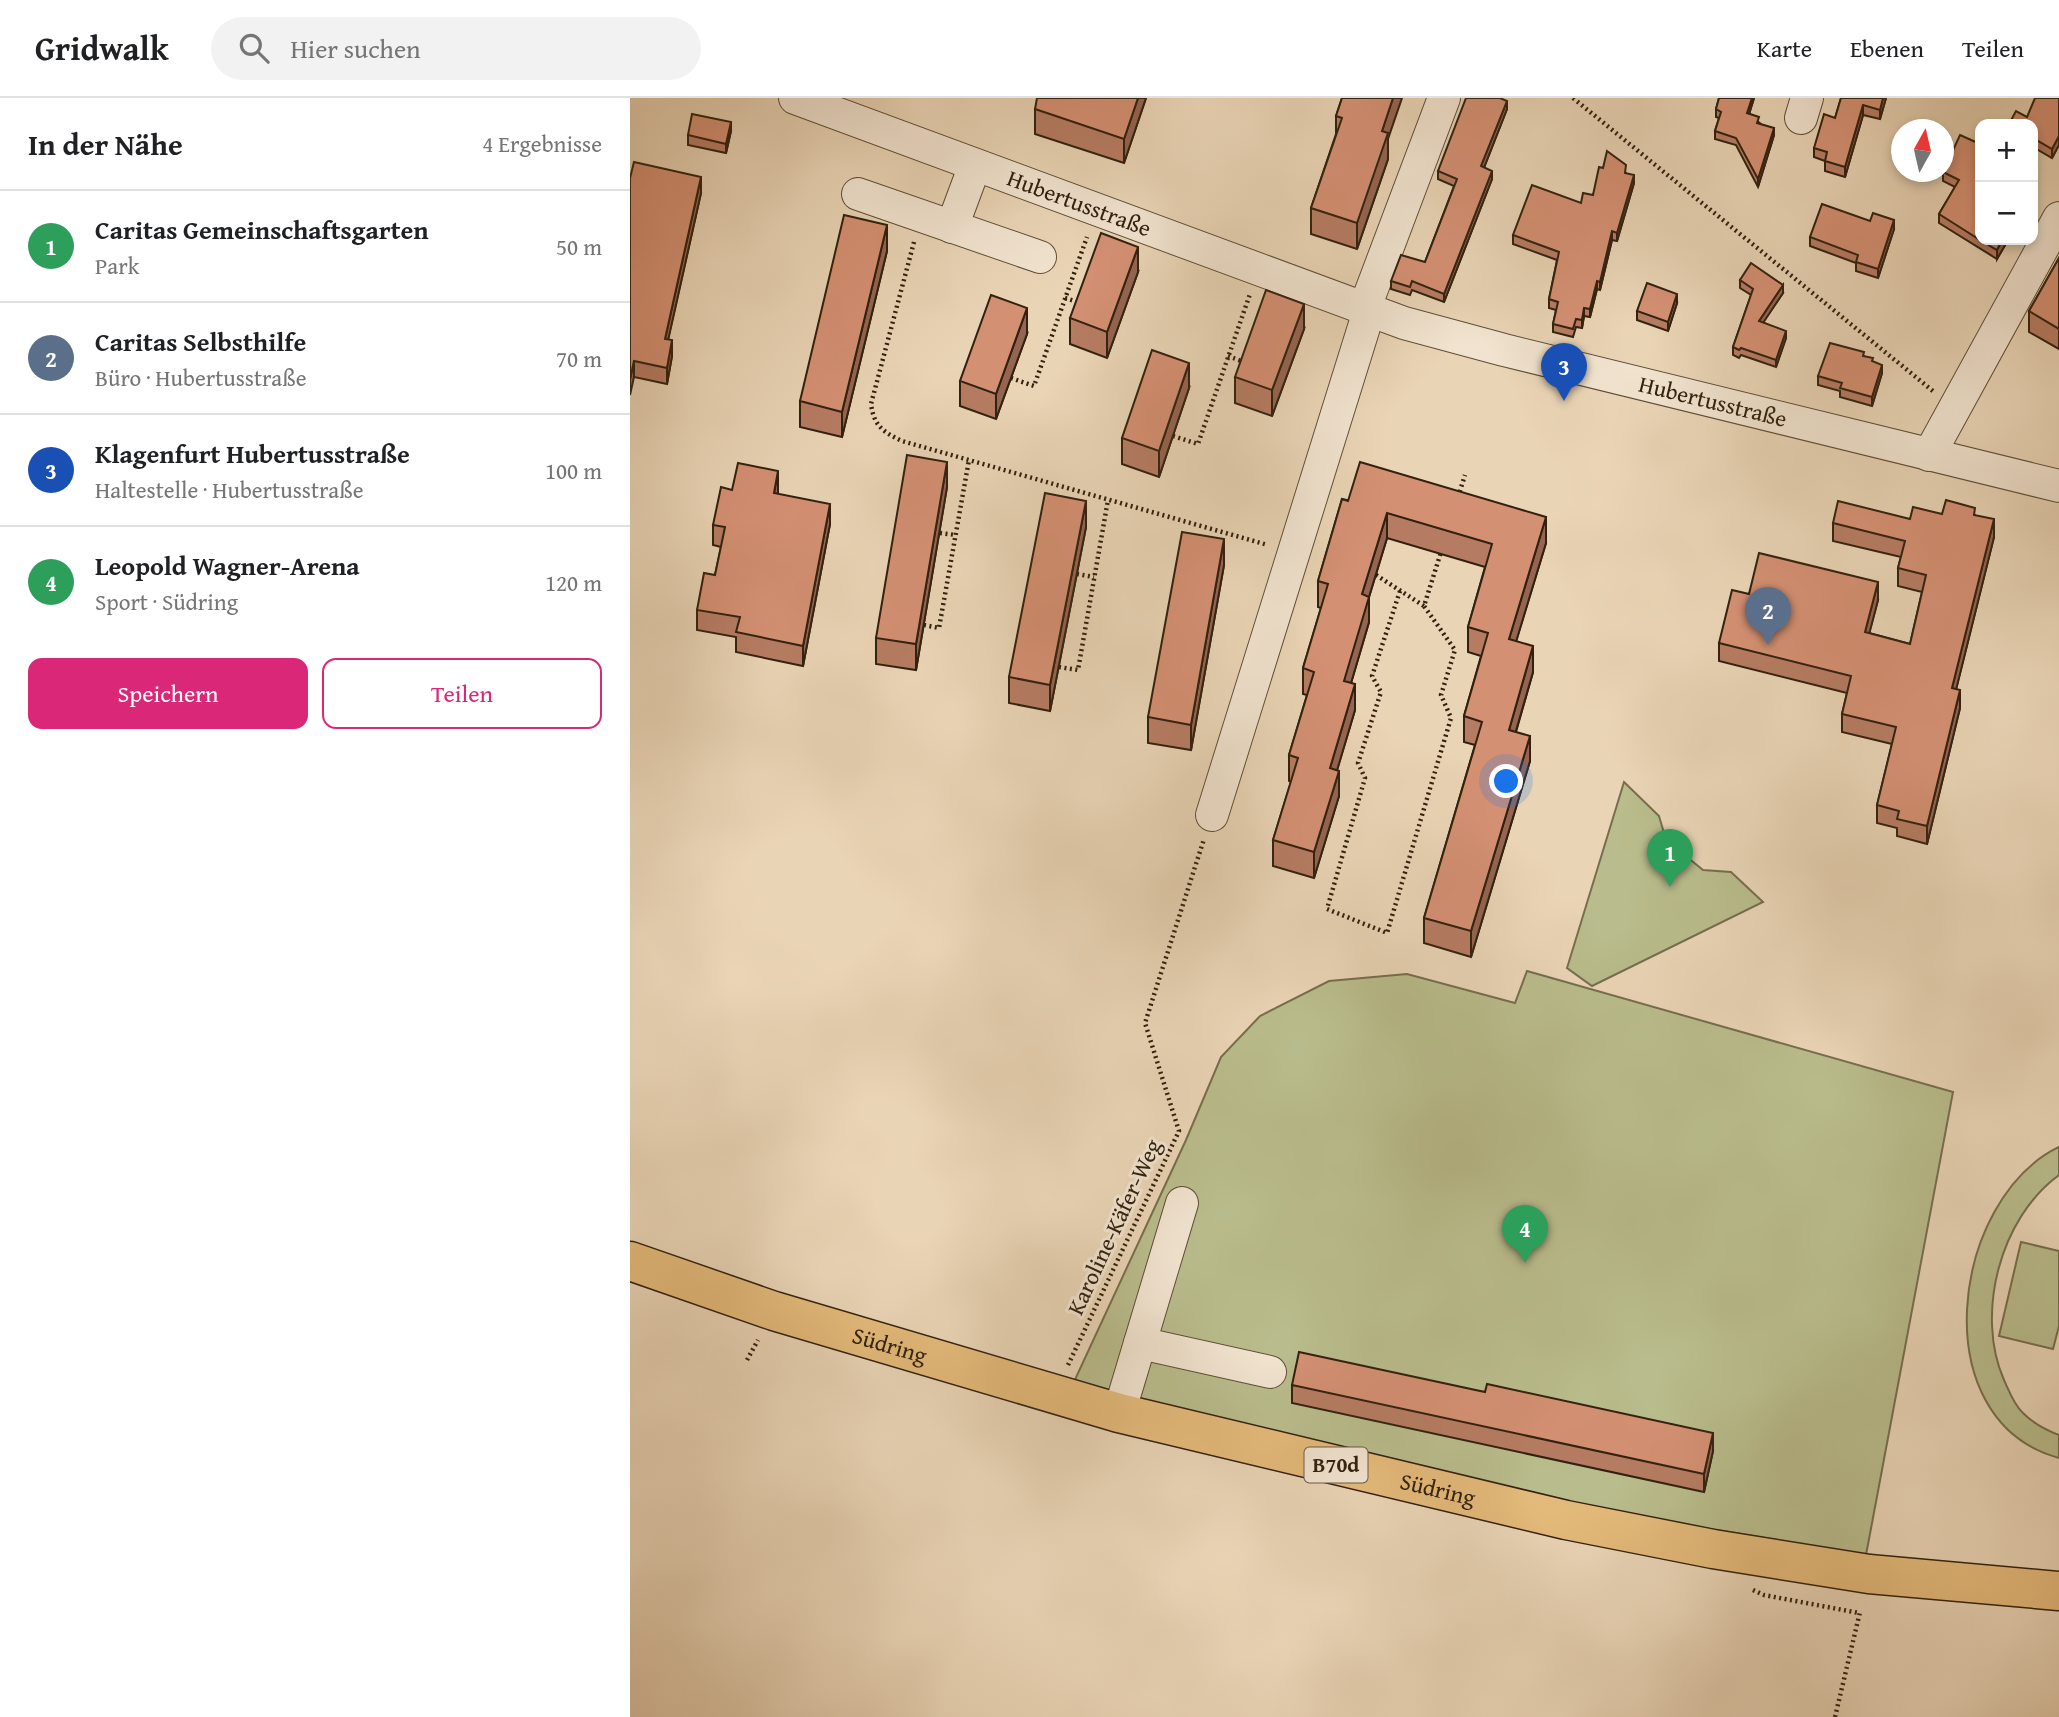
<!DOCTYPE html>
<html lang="de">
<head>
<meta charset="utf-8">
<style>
	:root { --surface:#fff; --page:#f2f2f2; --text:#202124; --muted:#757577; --line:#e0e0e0; --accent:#db2777 }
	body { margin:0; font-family:"Gentium Book Plus",serif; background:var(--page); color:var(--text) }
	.controls { position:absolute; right:21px; top:21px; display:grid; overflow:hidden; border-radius:14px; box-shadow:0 4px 10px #0003 }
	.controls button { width:63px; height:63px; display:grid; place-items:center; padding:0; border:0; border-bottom:2px solid var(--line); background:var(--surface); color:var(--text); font:35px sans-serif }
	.compass { position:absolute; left:1261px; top:21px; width:63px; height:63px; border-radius:50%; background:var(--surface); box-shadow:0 4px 10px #0003; rotate:8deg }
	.you { position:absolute; left:877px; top:684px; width:24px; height:24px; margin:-18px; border:5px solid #fff; border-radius:50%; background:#1a73e8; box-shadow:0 0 0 10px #1a73e833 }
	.badge { display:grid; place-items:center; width:46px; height:46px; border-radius:50%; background:var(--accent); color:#fff; font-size:23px; font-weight:700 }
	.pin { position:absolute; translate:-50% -58px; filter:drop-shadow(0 2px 4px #0008) }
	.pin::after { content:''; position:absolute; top:37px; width:24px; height:21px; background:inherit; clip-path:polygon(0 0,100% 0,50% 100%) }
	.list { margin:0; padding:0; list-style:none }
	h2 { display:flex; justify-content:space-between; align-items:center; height:91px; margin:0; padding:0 28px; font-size:30px }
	h2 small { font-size:23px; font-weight:400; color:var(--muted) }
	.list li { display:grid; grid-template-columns:46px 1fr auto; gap:21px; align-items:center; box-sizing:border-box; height:112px; padding:0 28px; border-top:2px solid var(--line) }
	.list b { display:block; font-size:26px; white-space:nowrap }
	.list p { margin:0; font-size:23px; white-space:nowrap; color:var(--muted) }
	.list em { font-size:23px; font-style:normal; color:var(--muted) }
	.actions { display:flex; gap:14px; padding:21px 28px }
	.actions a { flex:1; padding:16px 0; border:2px solid var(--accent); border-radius:14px; text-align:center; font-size:24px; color:var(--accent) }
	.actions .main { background:var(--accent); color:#fff }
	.icon { flex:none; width:38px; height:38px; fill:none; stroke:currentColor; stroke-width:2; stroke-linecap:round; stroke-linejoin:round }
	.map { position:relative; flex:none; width:1429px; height:1619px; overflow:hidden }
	header { display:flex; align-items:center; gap:42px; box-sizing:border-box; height:98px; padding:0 35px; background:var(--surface); border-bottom:2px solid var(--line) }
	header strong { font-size:33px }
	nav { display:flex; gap:38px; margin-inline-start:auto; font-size:24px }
	.search { width:490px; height:63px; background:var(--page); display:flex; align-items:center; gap:18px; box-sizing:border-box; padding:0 24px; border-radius:38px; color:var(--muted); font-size:26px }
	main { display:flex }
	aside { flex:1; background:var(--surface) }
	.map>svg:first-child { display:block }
	.green { fill:#b9bc8c; stroke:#766e4e; stroke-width:2 }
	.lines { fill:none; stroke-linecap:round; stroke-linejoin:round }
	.minor-casing { stroke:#604e38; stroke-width:34 }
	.major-casing { stroke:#32210f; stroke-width:41 }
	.path { stroke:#32210f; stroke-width:4.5; stroke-dasharray:2 3.5; stroke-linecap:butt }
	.minor { stroke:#f1e3cf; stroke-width:32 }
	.major { stroke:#e4ba7a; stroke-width:38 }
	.wall { fill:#b67c63; stroke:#32210f; stroke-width:2 }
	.shaded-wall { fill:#946550; stroke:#32210f; stroke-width:2 }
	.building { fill:#d49073; stroke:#32210f; stroke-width:2 }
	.labels { text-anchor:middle; stroke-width:6; stroke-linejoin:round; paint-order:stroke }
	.shield { fill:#f1e3cf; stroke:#6b5b49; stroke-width:2 }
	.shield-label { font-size:21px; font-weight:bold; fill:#32210f }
	.street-label { font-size:23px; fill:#32210f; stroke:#f1e3cf }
</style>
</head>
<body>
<header>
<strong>Gridwalk</strong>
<div class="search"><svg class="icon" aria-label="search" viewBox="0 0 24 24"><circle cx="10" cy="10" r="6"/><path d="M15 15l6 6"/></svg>Hier suchen</div>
<nav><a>Karte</a><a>Ebenen</a><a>Teilen</a></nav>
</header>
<main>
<aside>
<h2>In der Nähe<small>4 Ergebnisse</small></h2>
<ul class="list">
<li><span class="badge" style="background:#2e9e5b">1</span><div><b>Caritas Gemeinschaftsgarten</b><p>Park</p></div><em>50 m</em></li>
<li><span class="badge" style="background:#5c6f8a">2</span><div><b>Caritas Selbsthilfe</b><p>Büro · Hubertusstraße</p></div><em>70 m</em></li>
<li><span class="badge" style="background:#1a4fb4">3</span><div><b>Klagenfurt Hubertusstraße</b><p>Haltestelle · Hubertusstraße</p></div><em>100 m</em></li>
<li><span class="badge" style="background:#2e9e5b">4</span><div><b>Leopold Wagner-Arena</b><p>Sport · Südring</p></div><em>120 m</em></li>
</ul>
<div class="actions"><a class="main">Speichern</a><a>Teilen</a></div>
</aside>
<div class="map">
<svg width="1429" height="1619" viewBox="0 0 1429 1619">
	<rect width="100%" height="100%" fill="#e9d4b5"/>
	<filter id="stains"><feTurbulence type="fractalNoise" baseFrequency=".00286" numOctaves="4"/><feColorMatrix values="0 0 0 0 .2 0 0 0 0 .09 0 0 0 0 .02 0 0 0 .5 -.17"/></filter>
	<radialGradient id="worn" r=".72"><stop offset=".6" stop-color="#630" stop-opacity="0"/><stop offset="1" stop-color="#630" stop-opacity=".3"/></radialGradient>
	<g class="green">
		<path d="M994,684L1029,718L1034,735L1051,754L1073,772L1101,774L1133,804L962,888L937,870Z"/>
		<path d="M897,873L1323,994L1236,1457L1039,1424L840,1384L442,1288L556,1042L591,959L630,918L699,883L777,876L885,905Z"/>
		<path d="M1429,1049V1077C1370,1120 1345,1216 1374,1282C1379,1293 1384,1307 1393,1315C1403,1325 1416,1332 1429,1337V1360C1292,1323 1321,1101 1429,1049Z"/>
		<path d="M1391,1144L1429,1153V1228L1423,1251L1369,1238Z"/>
	</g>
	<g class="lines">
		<g class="minor-casing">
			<g id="minor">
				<path id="s1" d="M165,0L774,225L874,252L1429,388"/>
				<path d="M1171,20L1177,0"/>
				<path d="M228,96L410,159"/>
				<path d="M322,129L345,67"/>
				<path d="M734,212L814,0"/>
				<path d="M1299,357L1429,120"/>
				<path d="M582,717L739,213"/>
				<path d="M510,1245L640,1274"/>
				<path d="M489,1315L552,1105"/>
			</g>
		</g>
		<g class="major-casing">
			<g id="major">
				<path id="s2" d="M0,1163L144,1213L489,1315L936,1422L1083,1451L1239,1476L1429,1493"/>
			</g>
		</g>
		<g class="path">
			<path d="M943,0L1303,293"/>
			<path d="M284,144L241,306C244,328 253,334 272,343L638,447"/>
			<path d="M435,200L451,205"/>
			<path d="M598,258L614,264"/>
			<path d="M381,280L404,288L457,139"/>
			<path d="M543,338L568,346L620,196"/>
			<path d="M828,399L835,377"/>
			<path d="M310,435L326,437"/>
			<path d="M447,476L464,479"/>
			<path d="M746,477L794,508"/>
			<path d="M770,493L742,578L751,594L728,665L735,680L697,811L757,835L821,620L811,597L825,552L794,508L812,451"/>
			<path d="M294,527L309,530L339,362"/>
			<path d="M429,569L448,572L478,402"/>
			<path d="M117,1262L128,1242"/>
			<path d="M438,1267L549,1033L515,925L574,741"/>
			<path d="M1123,1492L1134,1497L1229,1515"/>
			<path d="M1205,1619L1230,1514"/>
		</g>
		<use href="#minor" class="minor"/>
		<use href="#major" class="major"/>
	</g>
	<g class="wall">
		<path d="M516,0L494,65L405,36V11Z"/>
		<path d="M712,0L758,41V61L727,151L681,136V110L706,36V18Z"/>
		<path d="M1089,0H1124L1119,16L1144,37L1128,89L1106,47L1085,41V33L1089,20L1086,19V11Z"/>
		<path d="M1211,0H1256L1250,21L1233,17L1215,79L1195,73V63L1184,59V50L1205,20Z"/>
		<path d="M1429,0V47L1422,60L1403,49V26L1397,19Z"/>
		<path d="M877,11L854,70L862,81L814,204L782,192L780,197L761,191V183L795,164L824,88L808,81V73Z"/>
		<path d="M101,33L96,55L58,47V37Z"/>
		<path d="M1350,46V142H1378L1367,161L1309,125V116L1325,89L1313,83V74Z"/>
		<path d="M973,70L996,75L1004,85L987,143L982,142L970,192L967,191L960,219L954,218L952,230L946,229L943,239L923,234V226L926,212L919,210V201L927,162L883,146V137L951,105L963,97Z"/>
		<path d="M0,80L71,95L38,241L42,258L37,286L4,279Z"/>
		<path d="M1240,123L1264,131L1248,180L1226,173V165L1180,148V139Z"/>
		<path d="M257,153L212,339L170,329V303Z"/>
		<path d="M1429,160V251L1399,234V213Z"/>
		<path d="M508,174L477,260L440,246V220Z"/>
		<path d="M1110,182L1153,195L1133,224L1156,240L1146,269L1111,257L1109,260L1103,257V249L1121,197L1110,190Z"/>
		<path d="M1047,205L1038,233L1007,222V213Z"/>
		<path d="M674,231L642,318L605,305V279Z"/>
		<path d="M397,236L366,321L330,308V283Z"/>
		<path d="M1234,258L1243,264L1252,275L1242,308L1210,299V293L1188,287V278Z"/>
		<path d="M559,290L529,379L492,366V340Z"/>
		<path d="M317,389L286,572L246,566V540Z"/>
		<path d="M102,392L148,394V396L200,426L173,568L106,554V539L67,532V512L85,477L91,449L83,447V427Z"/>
		<path d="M712,401L916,445L886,543L903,574L886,634L900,663L841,859L794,845V820L845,647L834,644V618L851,558L838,554V529L855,469L757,440L739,499V524L721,585L725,612L707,672L709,698L684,780L643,768V742L661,684L659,683V657L677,597L673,596V570L691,510L688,509V483Z"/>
		<path d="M1312,416L1345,417L1364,439L1326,591L1330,610L1297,746L1267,738V730L1247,725V707L1262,646L1212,634V616L1217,595L1089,563V545L1119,496L1248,502L1239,535L1280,546L1292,494L1268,488V470L1271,459L1203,443V425L1280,421Z"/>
		<path d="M456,429L420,613L379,605V579Z"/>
		<path d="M594,467L561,652L518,645V619Z"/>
		<path d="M662,1287L855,1294L1083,1353L1074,1394L662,1305Z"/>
	</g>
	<g class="shaded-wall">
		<path d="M508,0H516L494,65V41Z"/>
		<path d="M763,0H772L758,41V61L727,151V125L752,33Z"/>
		<path d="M1122,0H1124L1117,23V15Z"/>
		<path d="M1253,0H1256L1250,21V12Z"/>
		<path d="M877,3V11L851,77V68Z"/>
		<path d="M1233,7V17L1215,79V69Z"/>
		<path d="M101,24V33L96,55V46Z"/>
		<path d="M1144,30V37L1128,89V81Z"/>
		<path d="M1429,38V47L1422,60V51Z"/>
		<path d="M862,73V81L814,204V196Z"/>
		<path d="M1004,77V85L987,143V135Z"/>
		<path d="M71,79V95L35,256V241Z"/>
		<path d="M1264,122V131L1248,180V171Z"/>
		<path d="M257,127V153L212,339V314Z"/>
		<path d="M982,133V142L970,192V184Z"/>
		<path d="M1372,142H1378L1367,161V152Z"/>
		<path d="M508,149V174L477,260V234Z"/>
		<path d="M967,183V191L960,219V211Z"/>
		<path d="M1153,187V195L1129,231V223Z"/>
		<path d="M1047,196V205L1038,233V224Z"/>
		<path d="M674,206V231L642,318V292Z"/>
		<path d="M397,210V236L366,321V296Z"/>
		<path d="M954,210V218L952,230V222Z"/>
		<path d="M1156,233V240L1146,269V262Z"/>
		<path d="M42,242V258L37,286V270Z"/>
		<path d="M4,263V279L0,297V281Z"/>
		<path d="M559,265V290L529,379V353Z"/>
		<path d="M1252,267V275L1242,308V299Z"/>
		<path d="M317,364V389L286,572V546Z"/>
		<path d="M148,373V394L144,416V395Z"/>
		<path d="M456,403V429L420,613V587Z"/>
		<path d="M200,406V426L173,568V548Z"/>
		<path d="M757,415V440L739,499V524L714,609V583L732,496Z"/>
		<path d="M916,419V445L879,567V541Z"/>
		<path d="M1364,421V439L1322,608V590Z"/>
		<path d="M594,441V467L561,652V627Z"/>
		<path d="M1248,484V502L1235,552V534Z"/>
		<path d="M903,548V574L879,657V632Z"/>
		<path d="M725,586V612L700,696V670Z"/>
		<path d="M1330,592V610L1297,746V728Z"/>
		<path d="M900,638V663L841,859V833Z"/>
		<path d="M709,673V698L684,780V754Z"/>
		<path d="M1083,1335V1353L1074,1394V1376Z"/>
	</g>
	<g class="building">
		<path d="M407,0H508L494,41L405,11Z"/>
		<path d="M712,0H763L752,33L758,35L727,125L681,110L712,20L706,18Z"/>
		<path d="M836,0H870L877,3L851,68L862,73L814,196L782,183L780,189L761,183L771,157L795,164L827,81L808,73Z"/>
		<path d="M1089,0H1122L1117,15L1129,19L1127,25L1144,30L1128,81L1106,40L1085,33L1091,14L1086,11Z"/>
		<path d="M1211,0H1253L1250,12L1233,7L1215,69L1195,63L1197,54L1184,50L1194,16L1205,20Z"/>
		<path d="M1405,0H1429V38L1422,51L1403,40V26H1379L1386,13L1397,19Z"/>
		<path d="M62,16L101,24L96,46L58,37Z"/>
		<path d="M1330,37L1350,46V142L1309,116L1329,82L1313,74Z"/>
		<path d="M977,53L996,67L995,75L1004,77L987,135L982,133L970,184L967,183L960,211L954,210L952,222L946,221L943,231L923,226L928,204L919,201L929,154L883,137L902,87L951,105L953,95L963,97L969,69L973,70Z"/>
		<path d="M4,64L71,79L35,241L42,242L37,270L4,263L0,281V80Z"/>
		<path d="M1192,106L1240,123L1243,115L1264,122L1248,171L1226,164L1228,157L1180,139Z"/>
		<path d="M214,117L257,127L212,314L170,303Z"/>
		<path d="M471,135L508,149L477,234L440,220Z"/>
		<path d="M1350,142H1372L1367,152Z"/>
		<path d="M1429,160V231L1399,213Z"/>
		<path d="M1121,165L1153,187L1129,223L1156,233L1146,262L1111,250L1109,252L1103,249L1123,191L1110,182Z"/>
		<path d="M1017,185L1047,196L1038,224L1007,213Z"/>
		<path d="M636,192L674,206L642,292L605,279Z"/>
		<path d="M361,197L397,210L366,296L330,283Z"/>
		<path d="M1200,245L1234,254L1233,258L1243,260L1242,263L1252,267L1242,299L1210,290L1212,285L1188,278Z"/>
		<path d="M522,252L559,265L529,353L492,340Z"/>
		<path d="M277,357L317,364L286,546L246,540Z"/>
		<path d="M730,364L916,419L879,541L903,548L879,632L900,638L841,833L794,820L852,624L834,618L858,535L838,529L862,446L757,415L732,496L739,499L714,583L725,586L700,670L709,673L684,754L643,742L668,660L659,657L684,574L673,570L698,486L688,483L712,401L718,403Z"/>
		<path d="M108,365L148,373L144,395L200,406L173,548L106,534L110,519L67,512L74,475L85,477L95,429L83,427L91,389L102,392Z"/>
		<path d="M415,395L456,403L420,587L379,579Z"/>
		<path d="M1316,402L1345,410L1344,417L1364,421L1322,590L1330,592L1297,728L1267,721L1269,713L1247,707L1266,629L1212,616L1221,578L1089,545L1102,492L1119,496L1129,455L1248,484L1235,534L1280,546L1296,477L1268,470L1275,443L1203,425L1208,403L1280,421L1283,409L1312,416Z"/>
		<path d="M552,434L594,441L561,627L518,619Z"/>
		<path d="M669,1254L855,1294L857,1286L1083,1335L1074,1376L662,1287Z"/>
	</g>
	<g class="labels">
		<rect class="shield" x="674.5" y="1349.5" width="63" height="35" rx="5"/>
		<g class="shield-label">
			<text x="706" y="1374">B70d</text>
		</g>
		<g class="street-label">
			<text dy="8" stroke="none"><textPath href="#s1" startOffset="303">Hubertusstraße</textPath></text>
			<text dy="8" stroke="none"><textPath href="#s1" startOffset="968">Hubertusstraße</textPath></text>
			<text transform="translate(484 1129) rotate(-65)" y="8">Karoline-Käfer-Weg</text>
			<text dy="8" stroke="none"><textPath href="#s2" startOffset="273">Südring</textPath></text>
			<text dy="8" stroke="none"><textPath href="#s2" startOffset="840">Südring</textPath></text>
		</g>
	</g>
	<rect width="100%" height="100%" filter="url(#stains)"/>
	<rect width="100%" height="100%" fill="url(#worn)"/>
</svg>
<div class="controls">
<button>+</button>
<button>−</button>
</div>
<svg class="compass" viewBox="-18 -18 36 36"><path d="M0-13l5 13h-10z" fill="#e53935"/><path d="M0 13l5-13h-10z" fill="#757577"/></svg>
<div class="you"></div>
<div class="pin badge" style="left:1040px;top:789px;background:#2e9e5b">1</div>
<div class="pin badge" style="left:1138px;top:547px;background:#5c6f8a">2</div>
<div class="pin badge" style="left:934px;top:303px;background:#1a4fb4">3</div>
<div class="pin badge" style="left:895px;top:1165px;background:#2e9e5b">4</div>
</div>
</main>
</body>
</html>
